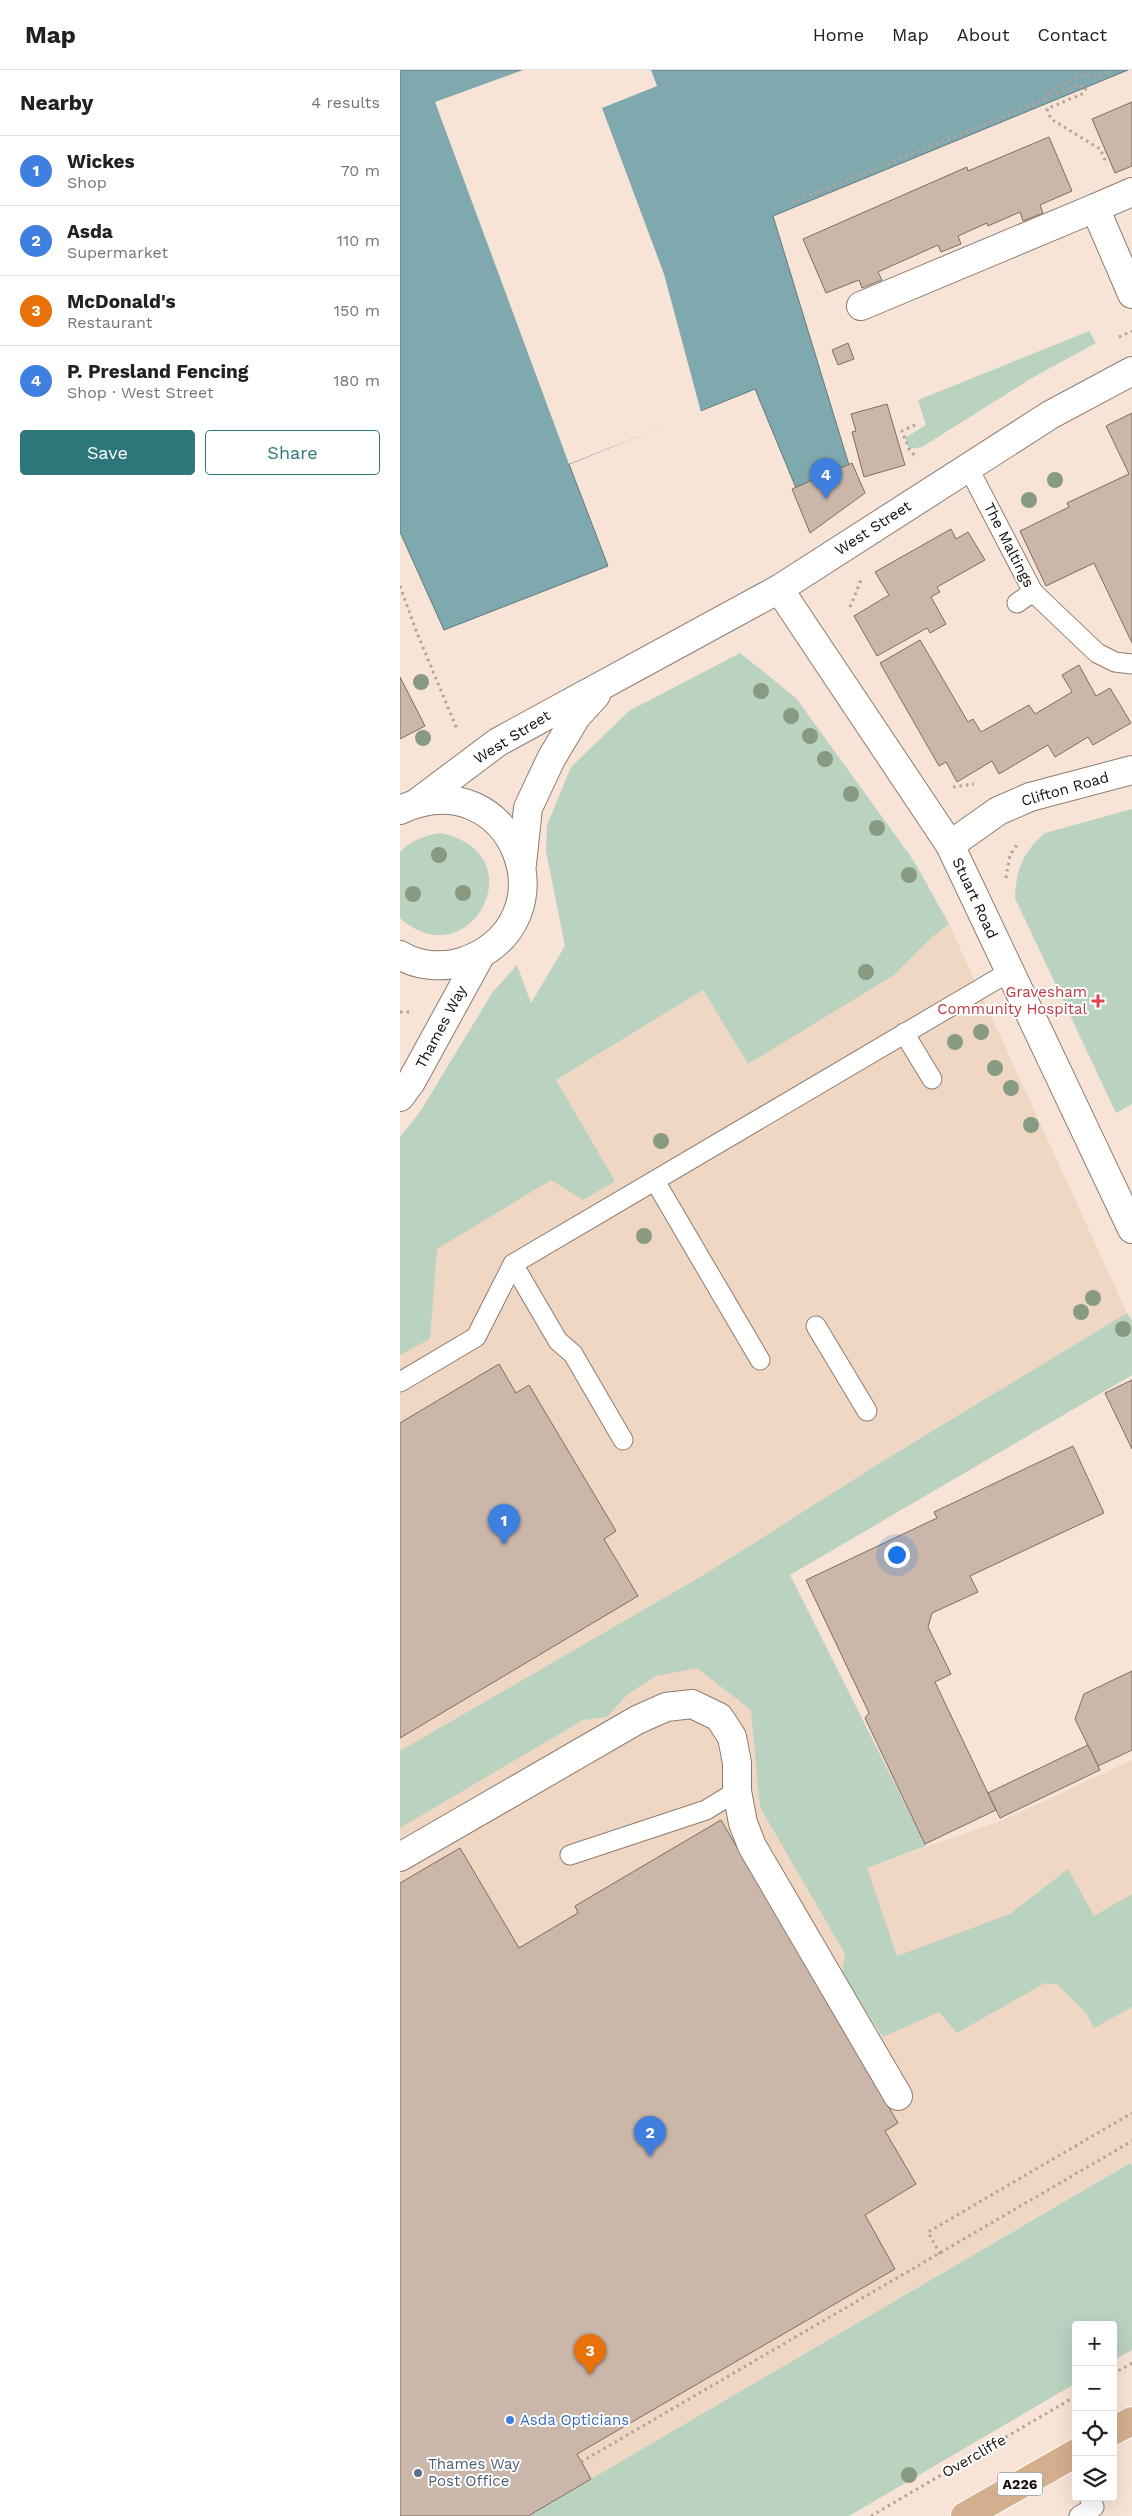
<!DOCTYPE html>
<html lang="en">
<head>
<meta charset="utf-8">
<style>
	:root { --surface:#fff; --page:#f2f2f2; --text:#202124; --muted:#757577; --line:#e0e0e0; --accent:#2d777a }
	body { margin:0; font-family:"Work Sans",sans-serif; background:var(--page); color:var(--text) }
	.controls { position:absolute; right:15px; bottom:15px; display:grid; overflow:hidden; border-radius:5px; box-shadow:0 5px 20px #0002 }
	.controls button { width:45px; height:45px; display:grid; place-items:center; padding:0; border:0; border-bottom:1px solid var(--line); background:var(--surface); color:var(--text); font:25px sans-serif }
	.you { position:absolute; left:496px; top:1484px; width:18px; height:18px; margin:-12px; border:4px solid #fff; border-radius:50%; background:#1a73e8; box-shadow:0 0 0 8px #1a73e833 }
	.badge { display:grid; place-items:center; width:32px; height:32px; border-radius:50%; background:var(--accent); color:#fff; font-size:16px; font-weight:700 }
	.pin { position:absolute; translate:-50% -41px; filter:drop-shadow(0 1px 2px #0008) }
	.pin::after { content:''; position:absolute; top:26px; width:18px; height:15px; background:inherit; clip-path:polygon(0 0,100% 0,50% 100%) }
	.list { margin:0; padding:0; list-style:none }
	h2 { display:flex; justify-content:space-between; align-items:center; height:65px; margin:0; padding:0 20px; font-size:21px }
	h2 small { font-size:16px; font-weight:400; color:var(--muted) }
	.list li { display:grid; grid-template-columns:32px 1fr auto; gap:15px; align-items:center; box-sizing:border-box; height:70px; padding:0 20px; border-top:1px solid var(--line) }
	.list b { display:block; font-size:19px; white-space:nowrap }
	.list p { margin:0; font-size:16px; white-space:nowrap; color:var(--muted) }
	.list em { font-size:16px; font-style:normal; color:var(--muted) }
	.actions { display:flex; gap:10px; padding:15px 20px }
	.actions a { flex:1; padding:11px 0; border:1px solid var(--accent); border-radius:5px; text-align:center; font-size:18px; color:var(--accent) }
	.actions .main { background:var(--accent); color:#fff }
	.icon { flex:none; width:28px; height:28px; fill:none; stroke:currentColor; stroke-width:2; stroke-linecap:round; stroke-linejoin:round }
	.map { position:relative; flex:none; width:732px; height:2446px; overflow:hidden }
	header { display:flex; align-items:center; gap:30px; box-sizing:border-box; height:70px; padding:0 25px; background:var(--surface); border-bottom:1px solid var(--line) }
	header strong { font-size:24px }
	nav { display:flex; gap:28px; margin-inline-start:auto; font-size:18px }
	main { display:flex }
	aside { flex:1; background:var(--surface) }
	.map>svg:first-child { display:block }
	.built { fill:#f0d7c4 }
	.green { fill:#bad2c0 }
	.water { fill:#7fa9ae; stroke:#5f7a7c }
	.pier { fill:#f8e4d6 }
	.building { fill:#cab7a9; stroke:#7e6d60 }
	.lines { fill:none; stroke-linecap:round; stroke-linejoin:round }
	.service-casing { stroke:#8d7c6f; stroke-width:21 }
	.minor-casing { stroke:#8d7c6f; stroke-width:30 }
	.tertiary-casing { stroke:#8d7c6f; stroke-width:30 }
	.secondary-casing { stroke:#8d7c6f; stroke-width:30 }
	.primary-casing { stroke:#fff; stroke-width:30 }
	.path { stroke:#b3a398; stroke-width:3; stroke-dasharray:2.5 4; stroke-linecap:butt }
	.service { stroke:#fff; stroke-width:19 }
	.minor { stroke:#fff; stroke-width:28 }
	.tertiary { stroke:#fff; stroke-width:28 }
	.secondary { stroke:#fff; stroke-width:28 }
	.primary { stroke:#d4af8e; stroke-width:28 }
	.tree { fill:#889a81 }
	.health-dot { fill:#e0444e; stroke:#fff; stroke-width:2 }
	.shop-dot { fill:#3f7fe0; stroke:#fff; stroke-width:2 }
	.service-dot { fill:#5c6f8a; stroke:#fff; stroke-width:2 }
	.labels { text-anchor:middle; stroke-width:4; stroke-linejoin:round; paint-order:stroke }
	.shield { fill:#fff; stroke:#5a5653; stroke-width:1 }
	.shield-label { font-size:14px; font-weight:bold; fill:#140d09 }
	.street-label { font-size:15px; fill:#140d09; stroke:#fff }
	.health-label { font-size:15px; fill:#be3a42; stroke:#fff; text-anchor:end }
	.shop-label { font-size:15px; fill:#366cbe; stroke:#fff; text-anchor:start }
	.service-label { font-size:15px; fill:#4e5e75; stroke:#fff; text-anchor:start }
</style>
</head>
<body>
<header>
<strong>Map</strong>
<nav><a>Home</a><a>Map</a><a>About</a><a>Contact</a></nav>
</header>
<main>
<aside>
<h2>Nearby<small>4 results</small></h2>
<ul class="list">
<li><span class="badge" style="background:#3f7fe0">1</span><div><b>Wickes</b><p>Shop</p></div><em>70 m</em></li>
<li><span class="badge" style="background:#3f7fe0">2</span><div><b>Asda</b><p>Supermarket</p></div><em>110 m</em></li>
<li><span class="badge" style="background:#e8710a">3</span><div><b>McDonald's</b><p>Restaurant</p></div><em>150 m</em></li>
<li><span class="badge" style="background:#3f7fe0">4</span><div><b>P. Presland Fencing</b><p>Shop · West Street</p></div><em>180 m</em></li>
</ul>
<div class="actions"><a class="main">Save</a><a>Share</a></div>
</aside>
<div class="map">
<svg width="732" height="2446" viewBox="0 0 732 2446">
	<rect width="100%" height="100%" fill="#f8e4d6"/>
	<path class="built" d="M549,854L727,1243L478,1394L307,1503L467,1798L603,1750L732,1690V2097L729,2093L128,2446H0V1139L156,1010L303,920L348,994Z"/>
	<g class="green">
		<path d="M689,261L696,273L632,308L522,377L509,379L505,368L526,355L518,330Z"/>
		<path d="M340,583L396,628L514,791L549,854L532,867L494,905L348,994L303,920L156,1010L215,1111L183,1130L151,1110L37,1179L30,1269L0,1285V1067L20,1042L92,923L117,895L131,933L165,876L146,781L147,755L171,697L229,641Z"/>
		<path d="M732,739V1034L716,1043L615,828C616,799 623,782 645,763Z"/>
		<path d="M40,763C139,783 69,911 0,848V782C12,770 23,766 40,763Z"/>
		<path d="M727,1243L732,1251V1305L390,1505L526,1776L467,1798L497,1886L610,1844L668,1799L694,1846L732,1824V1937L694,1958L686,1943L658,1915L645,1913L557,1963L539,1942L483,1967L442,1904L445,1884L360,1737L351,1640L297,1598L256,1606L228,1624L207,1647L183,1650L0,1758V1681L307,1503L478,1394Z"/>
		<path d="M730,2093L732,2097V2280L713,2291V2255H676V2313L449,2446H128Z"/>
	</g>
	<path class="water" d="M0,0H728L373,146L449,395L396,418L355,319L169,394L208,496L44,560L0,462Z"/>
	<path class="pier" d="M123,0H251L257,16L202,38L264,204L301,342L169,394L35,32Z"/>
	<g class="building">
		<path d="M732,32V96L715,103L692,49Z"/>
		<path d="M649,67L672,121L640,135L643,143L623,151L620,142L588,156L587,153L558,166L561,174L541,182L538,175L478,202L482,210L462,218L459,210L426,223L403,169L567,97L568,101Z"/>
		<path d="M448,273L454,289L438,295L432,280Z"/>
		<path d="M487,334L505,395L464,407L452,362L456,361L451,344Z"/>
		<path d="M732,343V573L694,493L646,516L620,461L669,437L667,433L729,404L706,356Z"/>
		<path d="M452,393L465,423L410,463L392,419Z"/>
		<path d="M551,459L556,469L568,462L585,490L537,517L540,522L531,527L546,554L530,563L527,558L477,586L454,546L489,525L475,502Z"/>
		<path d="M520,570L568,652L573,649L581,662L629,635L635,644L672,622L662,605L679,595L696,626L710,618L731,653L693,675L688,667L655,687L648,675L599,704L592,691L557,712L546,692L539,696L480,593Z"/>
		<path d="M0,607L25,656L0,669Z"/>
		<path d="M99,1294L116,1323L129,1315L216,1461L204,1469L238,1526L0,1668V1353Z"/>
		<path d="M732,1310V1379L705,1323Z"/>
		<path d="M673,1376L704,1443L570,1506L578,1522L532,1543L528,1557L551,1604L535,1612L596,1740L525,1774L465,1648L469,1643L406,1510L537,1448L534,1442Z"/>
		<path d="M732,1601V1680L698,1696L675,1649L684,1624Z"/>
		<path d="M688,1675L700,1700L600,1748L588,1723Z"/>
		<path d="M321,1750L498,2053L485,2061L516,2114L465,2145L495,2199L177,2384L191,2409L128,2446H0V1813L60,1778L119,1878L178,1843L175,1836Z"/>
	</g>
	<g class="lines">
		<g class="service-casing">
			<g id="service">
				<path d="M568,397L633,522L697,583L715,592L732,594"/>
				<path d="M617,533L633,522"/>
				<path d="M504,963L532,1009"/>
				<path d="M255,1111L360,1290"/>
				<path d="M113,1194L158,1271L173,1284L223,1370"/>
				<path d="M416,1256L467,1341"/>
				<path d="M0,1312L76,1267L113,1194L609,902"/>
				<path d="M170,1785L306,1740L337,1721"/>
				<path d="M679,2446L694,2437L689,2427"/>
			</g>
		</g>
		<g class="minor-casing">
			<g id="minor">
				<path d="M695,138L732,122"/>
				<path d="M461,236L695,138L732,224"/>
				<path d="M550,775L598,741L630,727L732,700"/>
				<path d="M0,1787L237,1650L266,1637L292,1634L319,1647L332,1667L337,1693V1721L343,1753L352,1776L498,2026"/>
			</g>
		</g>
		<g class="tertiary-casing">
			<g id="tertiary">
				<path d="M18,732L98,672L379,519"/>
				<path d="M0,740C113,688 177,853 62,892C43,898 17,896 0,885"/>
				<path d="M122,794L128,738L151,689L176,647L196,625"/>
				<path d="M0,1027L11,1012L80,886"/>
			</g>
		</g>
		<g class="secondary-casing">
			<path id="secondary" d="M732,301L650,345L379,519L550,775L732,1159"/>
		</g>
		<g class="primary-casing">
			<g id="primary">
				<path d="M713,2361L732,2351"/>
				<path d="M565,2446L676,2383"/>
			</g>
		</g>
		<g class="path">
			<path d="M644,29L679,15L686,18L684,23L647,39L651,49L700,79L707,94"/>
			<path d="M391,133L644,30L653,18L686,4L695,7L712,0"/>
			<path d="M719,267L732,261"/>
			<path d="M515,355L502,361L509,379L517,388"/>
			<path d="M0,516L17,563L57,659"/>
			<path d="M450,537L461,510"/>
			<path d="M553,717L574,714"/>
			<path d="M606,808L610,785L619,772"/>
			<path d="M0,942H9"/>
			<path d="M540,2184L528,2162L732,2043"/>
			<path d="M713,2304L732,2293"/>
			<path d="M181,2392L732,2071"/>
			<path d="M471,2446L676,2326"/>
		</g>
		<use href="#service" class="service"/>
		<use href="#minor" class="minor"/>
		<use href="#tertiary" class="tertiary"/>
		<use href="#secondary" class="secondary"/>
		<use href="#primary" class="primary"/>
	</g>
	<g class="tree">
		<circle cx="655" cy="410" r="8"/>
		<circle cx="629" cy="430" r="8"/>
		<circle cx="21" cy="612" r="8"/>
		<circle cx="361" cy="621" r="8"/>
		<circle cx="391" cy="646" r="8"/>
		<circle cx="410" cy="666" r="8"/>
		<circle cx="23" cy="668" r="8"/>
		<circle cx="425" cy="689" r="8"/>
		<circle cx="451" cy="724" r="8"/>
		<circle cx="477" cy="758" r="8"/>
		<circle cx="39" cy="785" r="8"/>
		<circle cx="509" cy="805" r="8"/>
		<circle cx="63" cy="823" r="8"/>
		<circle cx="13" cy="824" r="8"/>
		<circle cx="466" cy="902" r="8"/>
		<circle cx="581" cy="962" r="8"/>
		<circle cx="555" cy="972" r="8"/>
		<circle cx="595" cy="998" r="8"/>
		<circle cx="611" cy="1018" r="8"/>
		<circle cx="631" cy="1055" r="8"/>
		<circle cx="261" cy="1071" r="8"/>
		<circle cx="244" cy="1166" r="8"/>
		<circle cx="693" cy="1228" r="8"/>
		<circle cx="681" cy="1242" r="8"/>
		<circle cx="723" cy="1259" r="8"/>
		<circle cx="509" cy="2405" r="8"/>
	</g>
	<path class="health-dot" d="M695.5 923.5h5v5h5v5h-5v5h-5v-5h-5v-5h5z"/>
	<circle class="shop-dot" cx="110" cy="2350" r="5"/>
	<circle class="service-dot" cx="18" cy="2403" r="5"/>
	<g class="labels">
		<rect class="shield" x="597.5" y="2402.5" width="45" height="23" rx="4"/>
		<g class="shield-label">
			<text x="620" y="2419">A226</text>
		</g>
		<g class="street-label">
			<text transform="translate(473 458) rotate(-33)" y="5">West Street</text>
			<text transform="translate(609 475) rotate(63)" y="5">The Maltings</text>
			<text transform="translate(112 667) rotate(-32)" y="5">West Street</text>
			<text transform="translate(665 719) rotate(-16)" y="5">Clifton Road</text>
			<text transform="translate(575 828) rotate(65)" y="5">Stuart Road</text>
			<text transform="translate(41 957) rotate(-62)" y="5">Thames Way</text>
			<text transform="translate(574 2386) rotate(-30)" y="5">Overcliffe</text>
		</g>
		<g class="health-label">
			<text x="687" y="927">Gravesham<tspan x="687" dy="17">Community Hospital</tspan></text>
		</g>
		<g class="shop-label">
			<text x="120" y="2355">Asda Opticians</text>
		</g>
		<g class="service-label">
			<text x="28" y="2399">Thames Way<tspan x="28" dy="17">Post Office</tspan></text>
		</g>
	</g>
</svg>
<div class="controls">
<button>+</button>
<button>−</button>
<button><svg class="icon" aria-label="locate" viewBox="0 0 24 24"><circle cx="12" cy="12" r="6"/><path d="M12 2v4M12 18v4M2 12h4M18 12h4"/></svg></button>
<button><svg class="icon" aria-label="layers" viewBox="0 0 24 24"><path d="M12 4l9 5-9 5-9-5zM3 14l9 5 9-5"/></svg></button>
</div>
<div class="you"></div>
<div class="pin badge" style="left:104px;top:1475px;background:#3f7fe0">1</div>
<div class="pin badge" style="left:250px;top:2087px;background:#3f7fe0">2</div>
<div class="pin badge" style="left:190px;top:2305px;background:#e8710a">3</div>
<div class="pin badge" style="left:426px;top:429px;background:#3f7fe0">4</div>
</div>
</main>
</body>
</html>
